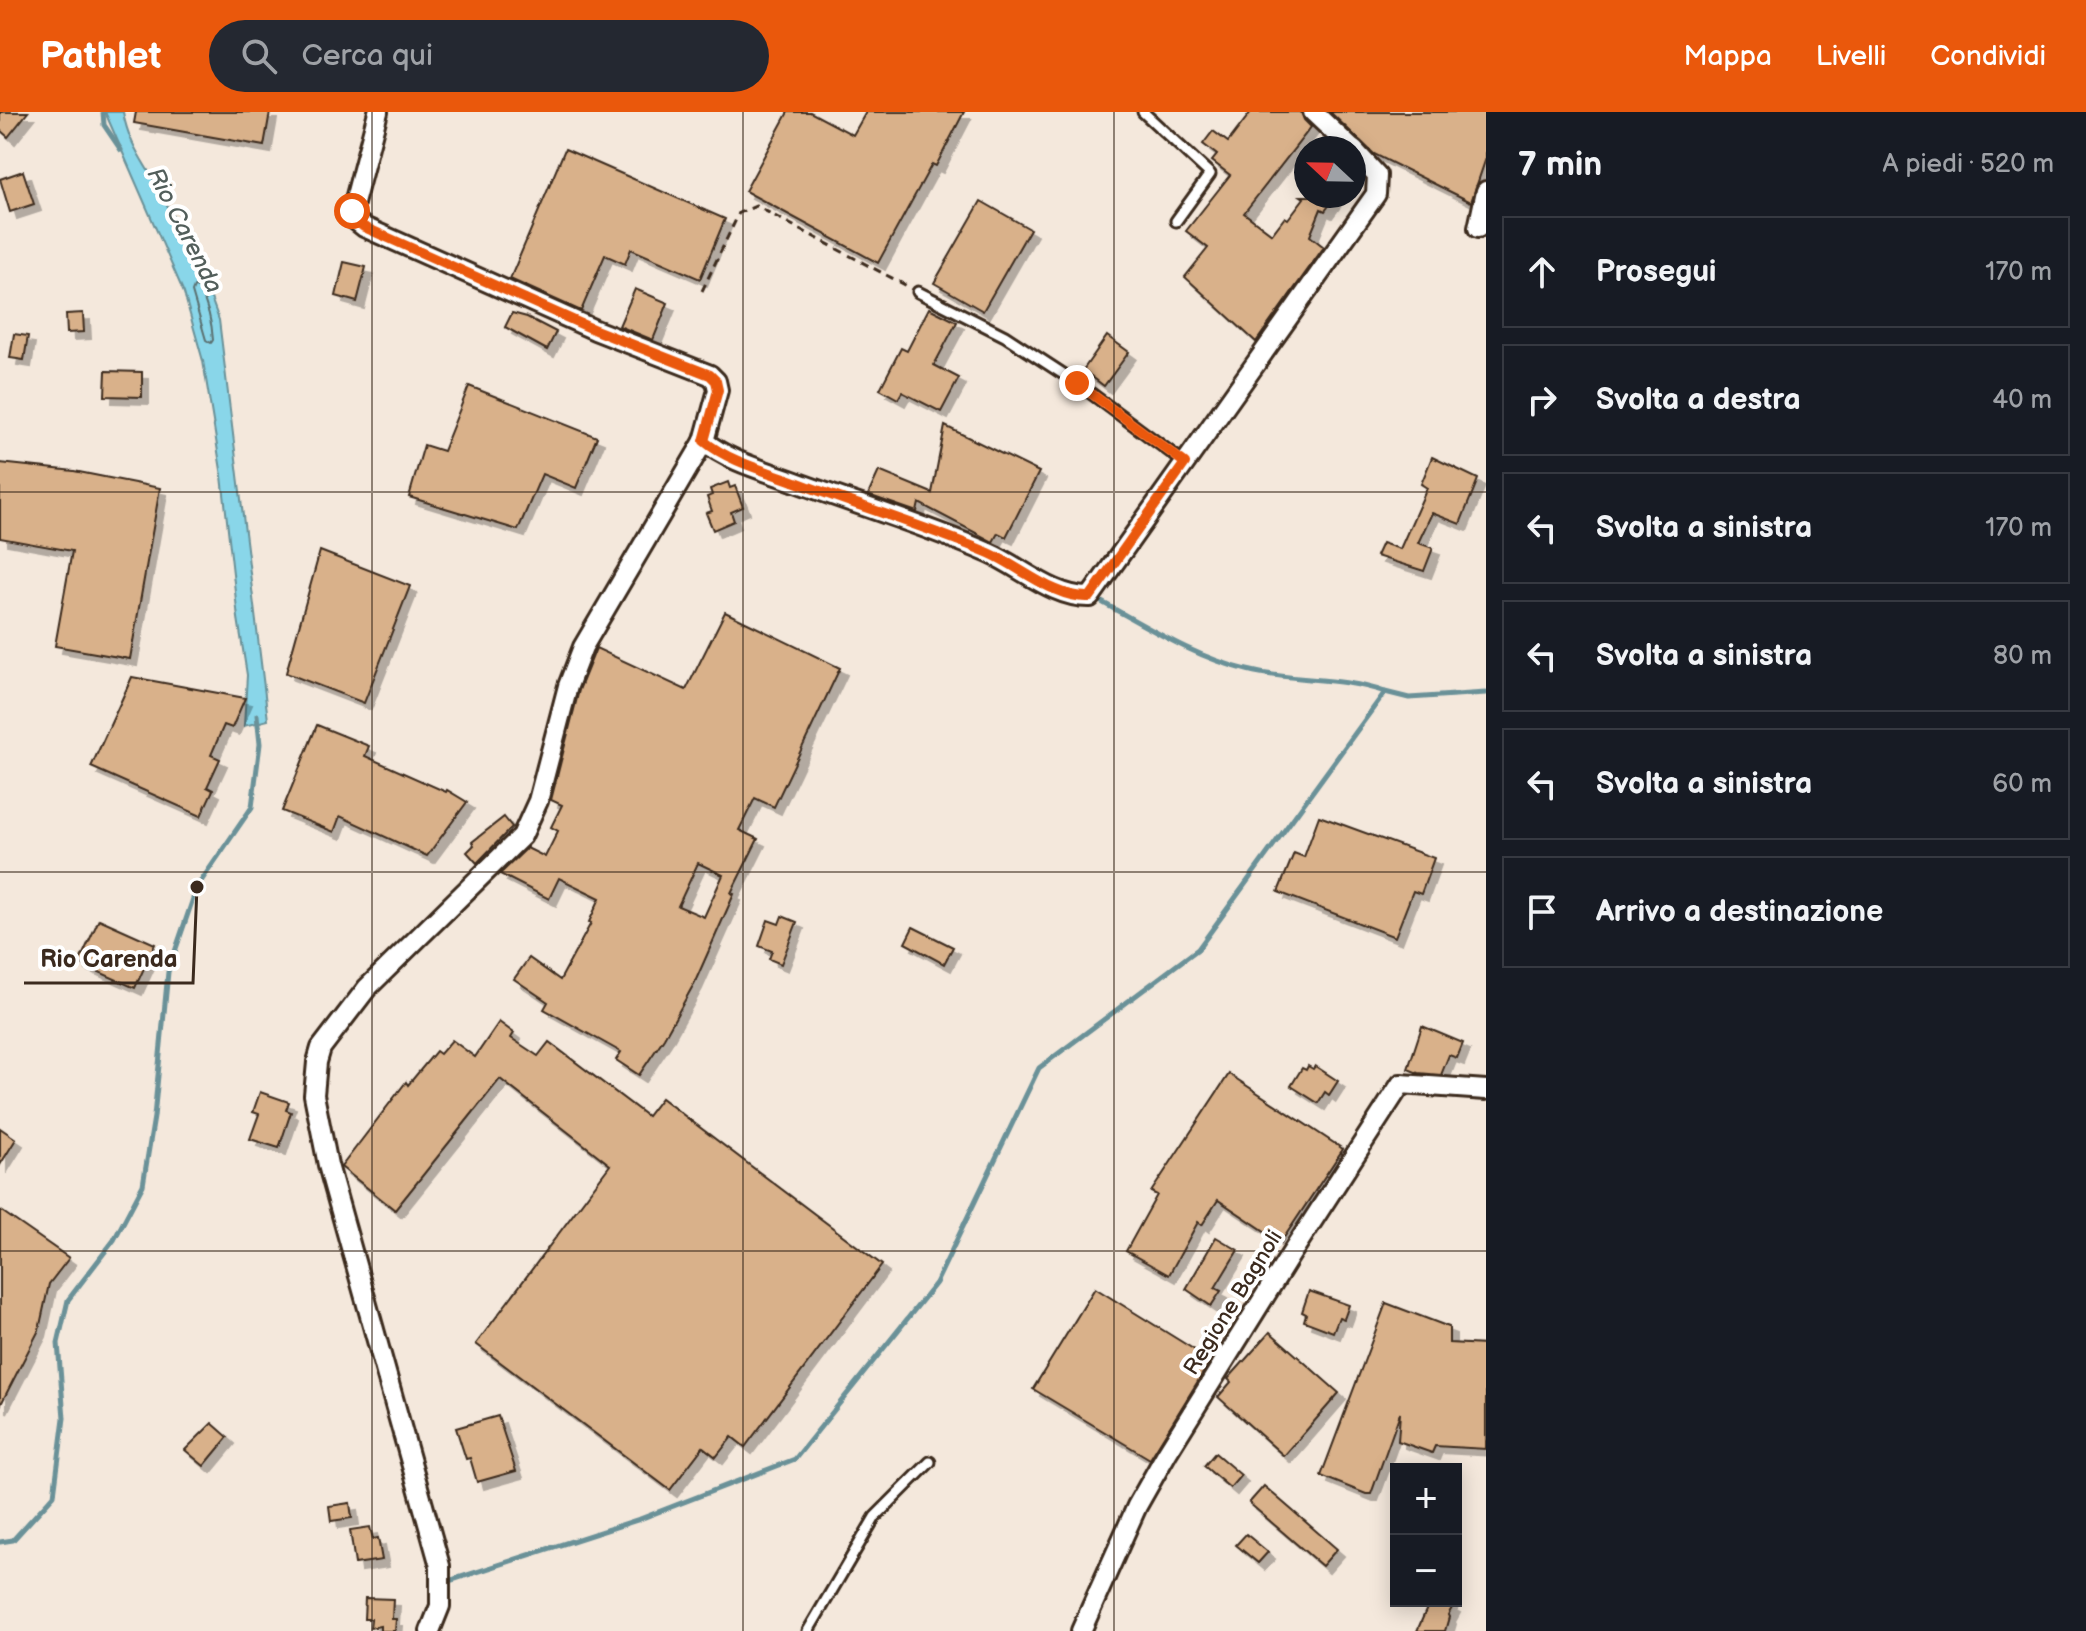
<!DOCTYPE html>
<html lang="it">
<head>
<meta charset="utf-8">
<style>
	:root { --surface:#171b24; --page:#242831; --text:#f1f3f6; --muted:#9ea1a6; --line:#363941; --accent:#ea580c }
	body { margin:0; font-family:"Balsamiq Sans",sans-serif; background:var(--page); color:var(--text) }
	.controls { position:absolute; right:24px; bottom:24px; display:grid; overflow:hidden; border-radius:0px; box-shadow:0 4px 20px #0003 }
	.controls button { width:72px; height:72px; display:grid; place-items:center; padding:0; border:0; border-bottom:2px solid var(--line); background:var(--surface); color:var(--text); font:40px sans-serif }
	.compass { position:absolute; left:1294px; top:24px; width:72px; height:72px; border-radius:50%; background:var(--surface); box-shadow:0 4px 20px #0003; rotate:292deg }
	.stop { position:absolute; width:24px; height:24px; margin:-18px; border:6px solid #ea580c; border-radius:50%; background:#fff }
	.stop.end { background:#ea580c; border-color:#fff; box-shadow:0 2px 8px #0008 }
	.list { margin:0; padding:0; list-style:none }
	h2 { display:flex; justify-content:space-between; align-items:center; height:104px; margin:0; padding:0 32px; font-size:34px }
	h2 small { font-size:26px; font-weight:400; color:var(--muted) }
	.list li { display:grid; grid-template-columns:52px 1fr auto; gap:24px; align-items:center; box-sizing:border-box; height:112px; margin:0 16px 16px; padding:0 16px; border:2px solid var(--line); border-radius:0px }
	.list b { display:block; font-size:30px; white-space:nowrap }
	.list em { font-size:26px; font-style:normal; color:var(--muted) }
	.icon { flex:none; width:44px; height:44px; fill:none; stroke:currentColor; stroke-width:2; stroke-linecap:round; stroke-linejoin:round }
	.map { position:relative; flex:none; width:1486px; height:1519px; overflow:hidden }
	header { display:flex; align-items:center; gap:48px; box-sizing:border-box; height:112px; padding:0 40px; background:var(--accent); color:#fff }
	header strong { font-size:38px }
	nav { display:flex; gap:44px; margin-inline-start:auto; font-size:28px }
	.search { width:560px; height:72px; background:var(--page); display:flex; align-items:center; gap:20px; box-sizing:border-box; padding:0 28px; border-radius:44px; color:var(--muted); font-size:30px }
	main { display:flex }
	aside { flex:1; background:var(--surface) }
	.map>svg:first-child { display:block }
	.water { fill:#89d6e9; stroke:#6a9198; stroke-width:2 }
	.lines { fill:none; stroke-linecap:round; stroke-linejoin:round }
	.shore { stroke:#5a6f6f; stroke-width:2 }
	.stream { stroke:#6a9198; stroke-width:5 }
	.building { fill:#d9b18a; stroke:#3b2a1e; stroke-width:2; fill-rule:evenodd; filter:url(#shadow) }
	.service-casing { stroke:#3b2a1e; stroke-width:15 }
	.minor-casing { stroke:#3b2a1e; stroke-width:24 }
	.path { stroke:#3b2a1e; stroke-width:3; stroke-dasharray:8 6; stroke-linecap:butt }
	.service { stroke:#fff; stroke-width:9 }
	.minor { stroke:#fff; stroke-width:18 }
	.route { stroke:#ea580c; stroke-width:10 }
	.grid { fill:none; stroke:#3b2a1e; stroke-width:2; stroke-opacity:0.55 }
	.labels { text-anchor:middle; stroke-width:8; stroke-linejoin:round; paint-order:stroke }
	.street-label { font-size:22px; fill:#3b2a1e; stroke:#fff }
	.water-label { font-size:24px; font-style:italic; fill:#525e5b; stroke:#fff }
	.leader { fill:none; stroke:#3b2a1e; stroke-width:3 }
	.callout-dot { fill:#3b2a1e; stroke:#fff; stroke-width:3 }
	.callout-label { font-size:24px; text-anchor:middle; font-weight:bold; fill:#3b2a1e; stroke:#fff; stroke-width:8; stroke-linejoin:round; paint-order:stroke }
</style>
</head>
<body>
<header>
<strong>Pathlet</strong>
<div class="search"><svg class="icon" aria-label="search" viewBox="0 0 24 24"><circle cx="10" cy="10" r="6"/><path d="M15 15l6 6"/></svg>Cerca qui</div>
<nav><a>Mappa</a><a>Livelli</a><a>Condividi</a></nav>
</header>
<main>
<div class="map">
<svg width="1486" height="1519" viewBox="0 0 1486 1519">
	<defs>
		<filter id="shadow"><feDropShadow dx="7" dy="7" stdDeviation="0" flood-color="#0004"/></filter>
	</defs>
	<rect width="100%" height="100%" fill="#f4e8dc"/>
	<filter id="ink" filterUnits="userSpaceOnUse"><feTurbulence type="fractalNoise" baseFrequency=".0125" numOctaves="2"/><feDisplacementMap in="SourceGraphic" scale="16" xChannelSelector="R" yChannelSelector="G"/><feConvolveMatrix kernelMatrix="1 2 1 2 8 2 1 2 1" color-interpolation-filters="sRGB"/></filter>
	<g filter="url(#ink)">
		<path class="water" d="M105,0H123C129,34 144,49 159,78C182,120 204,164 219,208L268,608L244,614L247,563L238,506L222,364L203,249L184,181Z"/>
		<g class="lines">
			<path class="shore" d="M194,175L199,176C207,192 212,210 213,228L211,231L206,228L192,180Z"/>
			<g class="stream">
				<path d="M103,0L104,13L121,38"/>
				<path d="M1098,488C1146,514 1193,545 1247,558C1293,570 1340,564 1385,580"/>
				<path d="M0,1430L13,1428L54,1383L64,1306L58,1231L68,1188L114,1128L143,1073L154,1005L168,860L197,775L252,695L260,632L257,603"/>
				<path d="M452,1468L640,1407L795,1347L936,1171L1039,956L1198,837L1385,580L1409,586L1486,581"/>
			</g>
		</g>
		<g class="building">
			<path d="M0,0H28L8,25L0,18Z"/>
			<path d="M136,0H270L264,34L134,11Z"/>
			<path d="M788,0H810L853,23L866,0H964L936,54L932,52L878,151L745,79Z"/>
			<path d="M1251,0H1301L1304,8L1311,15L1244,101L1272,122L1285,105L1288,107L1304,86L1301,84H1336L1325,99L1321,97L1310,124L1324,135L1256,230L1185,165L1208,136L1186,119L1230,63L1212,49L1217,43L1203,32L1213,19L1228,30Z"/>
			<path d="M1330,0H1486V46L1471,90L1374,42Z"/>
			<path d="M565,37L725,107L700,167L631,137L625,152L605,143L581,199L510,167Z"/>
			<path d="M23,59L34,92L10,100L0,67Z"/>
			<path d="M981,89L1030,117L983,199L934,171Z"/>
			<path d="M344,150L366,155L357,190L336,184Z"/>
			<path d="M635,177L668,191L653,228L619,214Z"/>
			<path d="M929,196L957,210L934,253L959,266L941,300L902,280L898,287L880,277L901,236L907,239Z"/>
			<path d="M83,201L84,220L67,221L66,202Z"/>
			<path d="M512,201L527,205L556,220L547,238L505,215Z"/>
			<path d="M14,222L28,224L24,248L10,246Z"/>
			<path d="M1107,224L1129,240L1104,274L1083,258Z"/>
			<path d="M106,259L142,260V285L105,284Z"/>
			<path d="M469,274L597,325L576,376L542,362L518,418L409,385L424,333L443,339Z"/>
			<path d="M945,314L1039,360L1006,425L998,421L993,430L919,391L917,400L868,383L879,359L932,381Z"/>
			<path d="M1432,345L1478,367L1460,412L1432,401L1418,431L1433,436L1424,459L1376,444L1382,431L1400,437L1427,376L1421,372Z"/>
			<path d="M0,351L74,359L160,376L130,547L55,534L72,439L0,426Z"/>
			<path d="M728,370L730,376L735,374L743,395L731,400L734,409L713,418L706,401L712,399L707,385L712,383L710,377Z"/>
			<path d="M320,439L410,474L364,591L286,561Z"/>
			<path d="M725,500L840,556L774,695L755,686L739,718L758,727L731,781L734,782L695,870L664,926L639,963L616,948L621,940L544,897L548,890L514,867L529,846L560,868L591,811L589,810L600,786L559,766L549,787L500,762L527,736L545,745L558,719L551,715L562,693L551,688L579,578L596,536L686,578ZM698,751L723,763L704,805L678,794Z"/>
			<path d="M132,565L245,586L232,616L224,613L211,643L220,647L207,675L213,678L201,704L91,655Z"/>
			<path d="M317,613L369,634L365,644L446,680L447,678L467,690L427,744L340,704L334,720L282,699Z"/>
			<path d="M1319,704L1434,746L1421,782L1413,779L1395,825L1278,780L1294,741L1304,745Z"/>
			<path d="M504,705L512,715L477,751L467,740L474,733L472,730Z"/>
			<path d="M782,804L797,810L781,852L769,847L772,839L759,834L768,808L779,812Z"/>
			<path d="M99,807L155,832L135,876L79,851Z"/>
			<path d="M913,815L953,835L944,852L905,831Z"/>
			<path d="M499,910L514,921L511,926L538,944L549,930L647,1004L661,986L882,1153L745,1335L732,1325L716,1345L703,1335L670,1378L476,1232L610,1053L500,967L395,1098L341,1055L406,970L408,973L436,939L440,942L452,928L475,945Z"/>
			<path d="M1422,914L1463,931L1457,946L1449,943L1441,963L1418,961L1408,957Z"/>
			<path d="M1308,954L1313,957L1315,954L1338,969L1329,983L1325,980L1318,991L1291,974L1302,956L1306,958Z"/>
			<path d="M1229,962L1343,1037L1281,1130L1218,1088L1202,1113L1198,1110L1169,1163L1126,1139L1157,1083L1151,1080Z"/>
			<path d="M260,980L289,990L286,998L291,1000L279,1036L250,1027L259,1002L253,1000Z"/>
			<path d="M0,1016L16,1027L0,1053Z"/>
			<path d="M0,1098L69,1146L49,1172L39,1218L0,1294Z"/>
			<path d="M1216,1125L1238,1138L1215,1176L1221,1179L1211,1194L1186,1177Z"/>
			<path d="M1095,1176L1211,1248L1150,1347L1033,1277Z"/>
			<path d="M1309,1179L1349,1193L1344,1207L1339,1205L1333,1220L1304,1209L1306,1202L1302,1200Z"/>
			<path d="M1386,1191L1449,1215V1231L1486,1233V1337L1435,1334L1432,1341L1398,1329L1400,1301L1371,1382H1366L1321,1364Z"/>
			<path d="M1270,1220L1339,1281L1284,1344L1218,1285L1231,1270L1228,1267Z"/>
			<path d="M498,1304L516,1359L477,1370L470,1346L466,1347L456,1316Z"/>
			<path d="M212,1311L228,1325L204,1354L185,1338Z"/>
			<path d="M1215,1341L1241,1363L1230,1376L1204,1354Z"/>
			<path d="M1264,1374L1337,1437L1322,1454L1249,1391Z"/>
			<path d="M350,1391L352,1406L331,1409L329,1394Z"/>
			<path d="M370,1415L373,1427L378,1426L382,1448L355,1452L350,1418Z"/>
			<path d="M1246,1422L1268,1440L1258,1451L1236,1433Z"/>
			<path d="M365,1486L393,1487L392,1507H396L395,1519H380V1514L370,1516L371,1507H364Z"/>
			<path d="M1430,1489H1451L1449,1492L1453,1494L1448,1503L1449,1505L1445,1519H1417Z"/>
		</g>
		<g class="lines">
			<g class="service-casing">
				<g id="service">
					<path d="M1143,0L1210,62L1176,109"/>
					<path d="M918,180L1005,224L1077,271L1185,351"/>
					<path d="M808,1519L875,1405L930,1350"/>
				</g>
			</g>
			<g class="minor-casing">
				<g id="minor">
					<path d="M378,0L352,99L354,107L364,115L595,218L710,263L716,269L718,278L704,329C728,349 763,358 793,369C858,393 925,413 989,441C1021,455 1054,486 1090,485L1376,82L1377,63L1354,38"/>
					<path d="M1313,0L1351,36"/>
					<path d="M1478,116L1486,79"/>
					<path d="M430,1519L440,1494V1454L328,1053L314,983L317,950L321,936L367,876L522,724L538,689L568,574L583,535L704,329"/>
					<path d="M1081,1519L1137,1394L1167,1341L1291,1142L1401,972L1486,978"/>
				</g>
			</g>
			<path class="path" d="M702,179L739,101L756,94L907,174"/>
			<use href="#service" class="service"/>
			<use href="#minor" class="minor"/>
		</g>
	</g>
	<g class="lines" filter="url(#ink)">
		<path class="route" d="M352,99L354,107L364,115L595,218L710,263L716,269L718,278L704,329C728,349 763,358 793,369C858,394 925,414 989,441C1021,455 1055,487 1090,485L1185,351L1077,271"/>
	</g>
	<path class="grid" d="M372,0V1519M743,0V1519M1114,0V1519M0,380H1486M0,760H1486M0,1139H1486"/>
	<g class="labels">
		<g class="street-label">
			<text transform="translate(1232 1190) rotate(-58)" y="8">Regione Bagnoli</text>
		</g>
		<g class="water-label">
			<text transform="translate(185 118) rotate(63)" y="8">Rio Carenda</text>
		</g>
	</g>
	<path class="leader" d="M197 775L193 871H24"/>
	<circle class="callout-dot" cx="197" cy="775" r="8"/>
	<g class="callout-label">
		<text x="109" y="855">Rio Carenda</text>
	</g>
</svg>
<div class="controls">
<button>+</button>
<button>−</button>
</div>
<svg class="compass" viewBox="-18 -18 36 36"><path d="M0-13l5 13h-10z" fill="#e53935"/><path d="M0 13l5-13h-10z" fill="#9ea1a6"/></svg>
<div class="stop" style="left:352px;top:99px"></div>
<div class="stop end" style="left:1077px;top:271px"></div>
</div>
<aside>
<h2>7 min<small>A piedi · 520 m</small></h2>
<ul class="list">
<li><svg class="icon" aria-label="ahead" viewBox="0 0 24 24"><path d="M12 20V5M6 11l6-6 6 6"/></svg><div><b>Prosegui</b></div><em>170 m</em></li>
<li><svg class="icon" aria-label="right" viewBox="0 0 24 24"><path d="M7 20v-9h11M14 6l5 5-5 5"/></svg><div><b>Svolta a destra</b></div><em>40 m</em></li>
<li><svg class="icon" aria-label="left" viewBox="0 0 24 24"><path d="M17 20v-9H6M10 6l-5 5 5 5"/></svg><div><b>Svolta a sinistra</b></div><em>170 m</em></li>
<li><svg class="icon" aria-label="left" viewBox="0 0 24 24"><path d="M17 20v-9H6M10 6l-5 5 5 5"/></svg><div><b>Svolta a sinistra</b></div><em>80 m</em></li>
<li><svg class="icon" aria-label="left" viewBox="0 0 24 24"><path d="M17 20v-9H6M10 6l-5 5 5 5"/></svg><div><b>Svolta a sinistra</b></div><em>60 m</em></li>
<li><svg class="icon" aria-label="arrive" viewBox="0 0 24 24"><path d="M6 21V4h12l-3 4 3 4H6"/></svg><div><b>Arrivo a destinazione</b></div></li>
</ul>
</aside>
</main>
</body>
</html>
